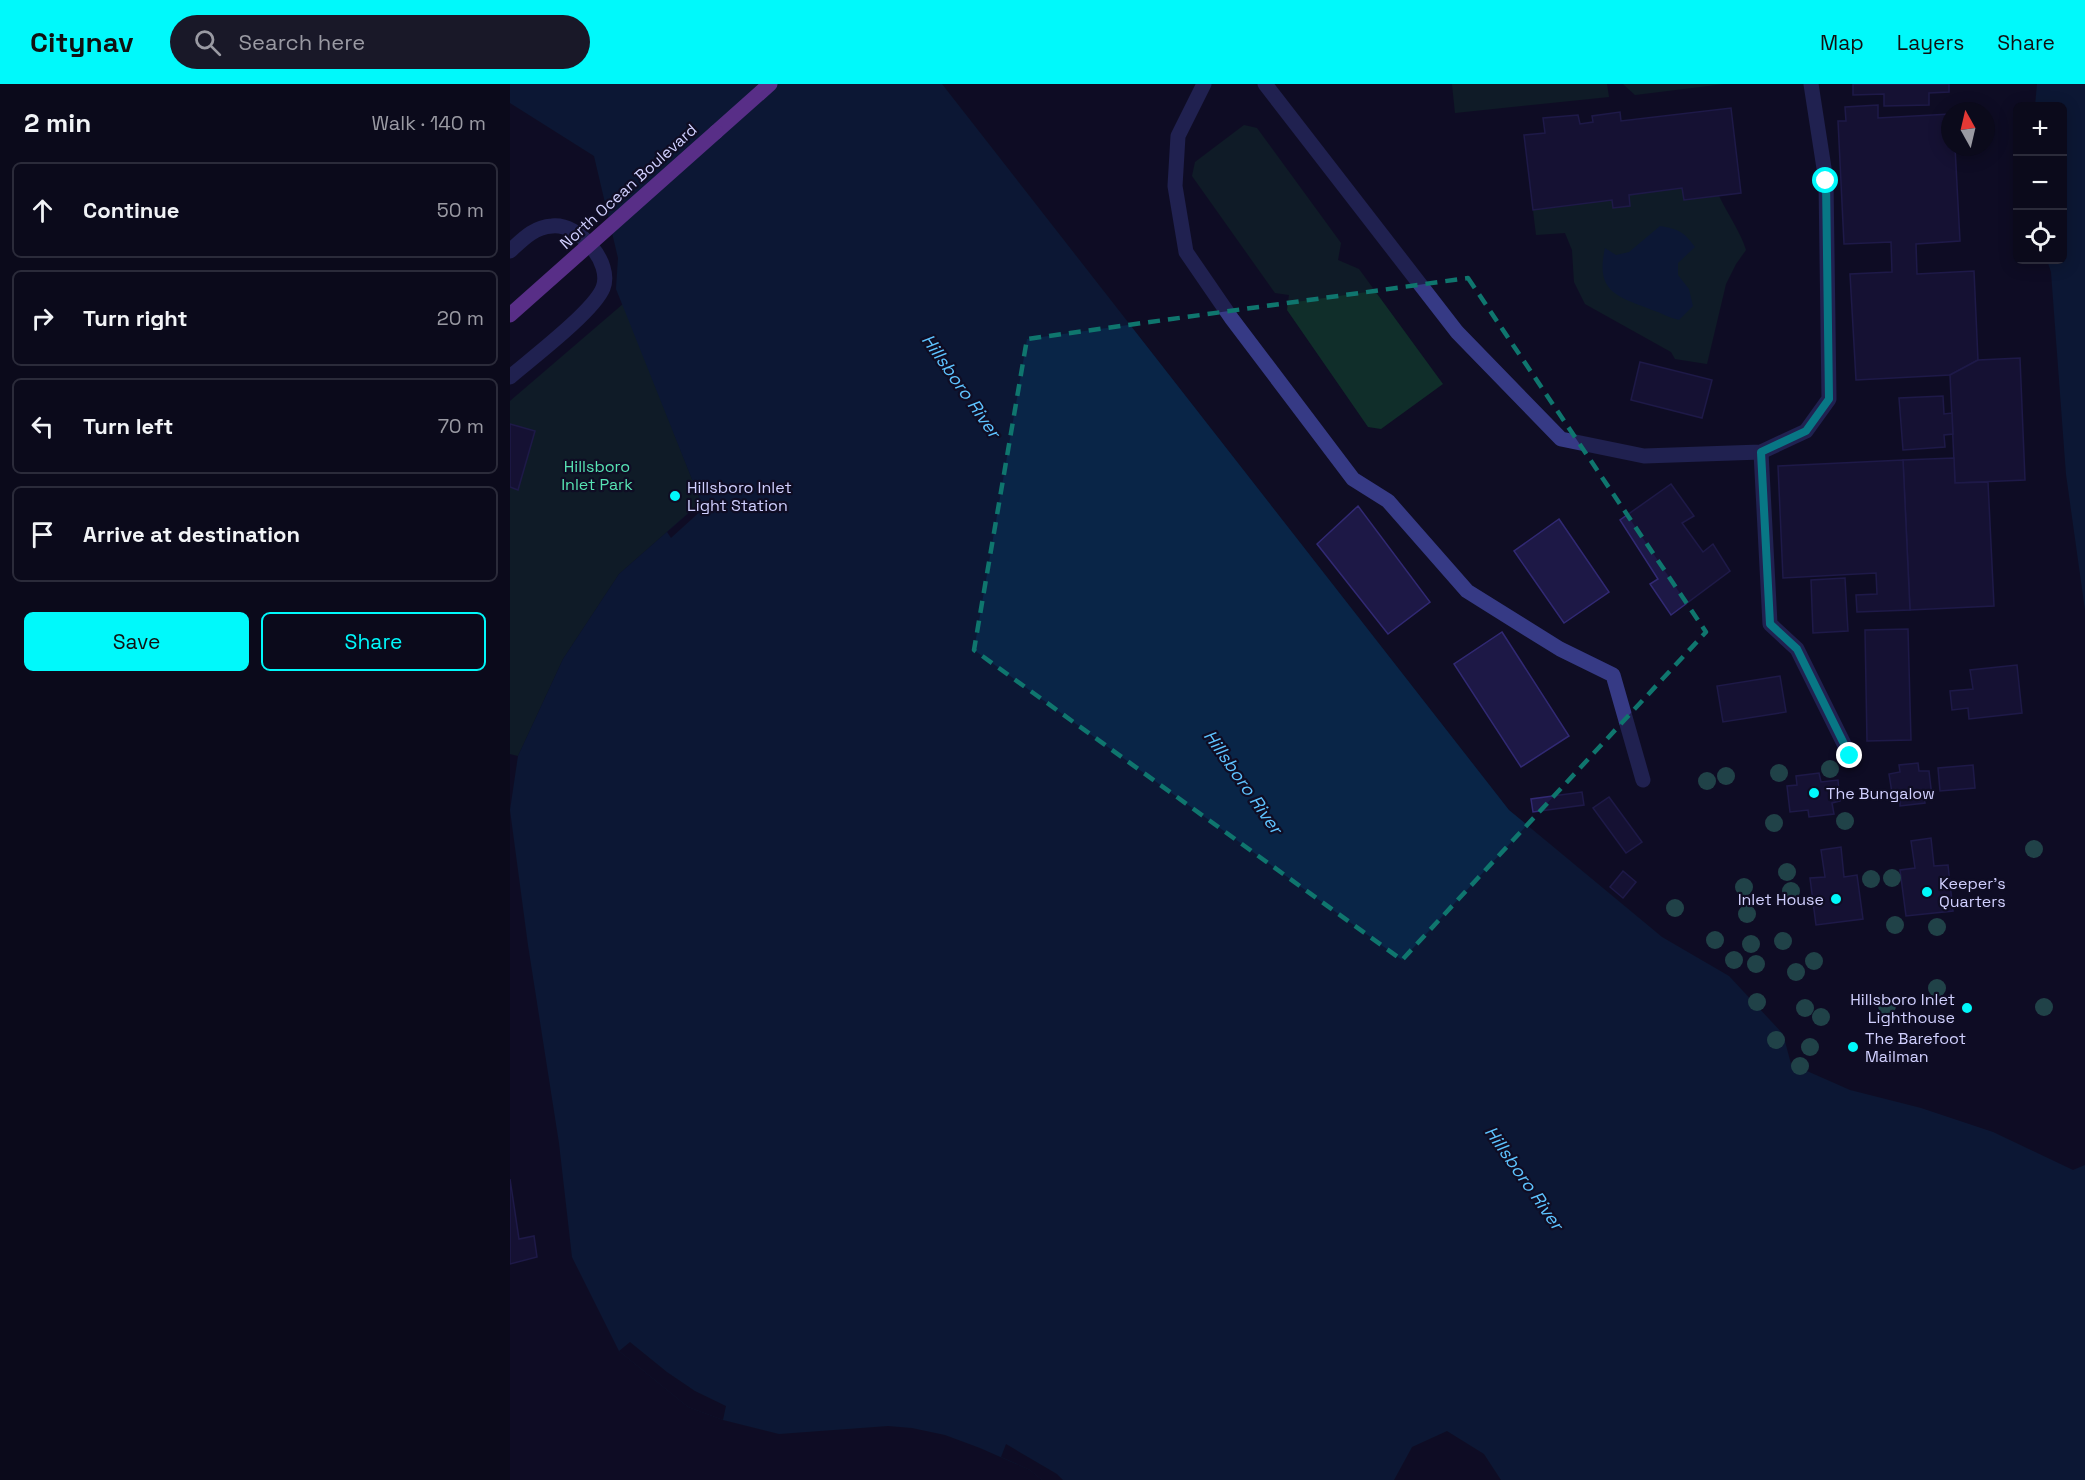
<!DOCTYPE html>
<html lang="en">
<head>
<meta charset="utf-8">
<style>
	:root { --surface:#0b0a1b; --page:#191828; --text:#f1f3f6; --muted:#9a9aa3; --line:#2b2b3a; --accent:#00f9fb }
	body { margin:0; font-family:"Space Grotesk",sans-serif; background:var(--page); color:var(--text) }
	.controls { position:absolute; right:18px; top:18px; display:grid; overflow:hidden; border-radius:9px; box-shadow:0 3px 15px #0003 }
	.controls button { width:54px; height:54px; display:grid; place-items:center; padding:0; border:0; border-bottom:2px solid var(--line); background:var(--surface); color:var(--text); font:30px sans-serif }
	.compass { position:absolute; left:1431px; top:18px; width:54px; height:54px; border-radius:50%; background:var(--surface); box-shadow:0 3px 15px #0003; rotate:352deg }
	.stop { position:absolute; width:18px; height:18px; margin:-14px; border:4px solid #00f9fb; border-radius:50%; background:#fff }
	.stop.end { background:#00f9fb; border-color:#fff; box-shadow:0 2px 6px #0008 }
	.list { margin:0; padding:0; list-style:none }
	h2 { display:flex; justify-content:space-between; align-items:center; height:78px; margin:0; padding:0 24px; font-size:26px }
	h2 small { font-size:20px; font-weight:400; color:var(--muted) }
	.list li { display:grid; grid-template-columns:39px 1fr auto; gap:18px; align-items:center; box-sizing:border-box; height:96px; margin:0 12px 12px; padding:0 12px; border:2px solid var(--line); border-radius:9px }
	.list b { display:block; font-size:22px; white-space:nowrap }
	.list em { font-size:20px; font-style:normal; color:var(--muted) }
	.actions { display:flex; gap:12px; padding:18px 24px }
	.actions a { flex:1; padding:14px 0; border:2px solid var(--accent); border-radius:9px; text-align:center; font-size:21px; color:var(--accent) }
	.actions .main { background:var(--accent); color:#111 }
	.icon { flex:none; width:33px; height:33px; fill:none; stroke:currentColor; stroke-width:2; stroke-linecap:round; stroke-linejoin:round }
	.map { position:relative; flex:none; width:1575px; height:1396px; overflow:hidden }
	header { display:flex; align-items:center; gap:36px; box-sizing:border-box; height:84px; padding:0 30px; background:var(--accent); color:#111 }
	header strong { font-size:28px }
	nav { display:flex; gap:33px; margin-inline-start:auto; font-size:21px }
	.search { width:420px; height:54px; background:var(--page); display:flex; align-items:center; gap:15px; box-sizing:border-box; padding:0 21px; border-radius:33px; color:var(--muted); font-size:22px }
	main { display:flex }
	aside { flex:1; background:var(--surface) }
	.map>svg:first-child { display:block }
	.green { fill:#102e2a }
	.water { fill:#092547 }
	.pier { fill:#0f0d24 }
	.building { fill:#1d1846; stroke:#312973; stroke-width:1.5 }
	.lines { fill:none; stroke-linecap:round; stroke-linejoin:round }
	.minor { stroke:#363a85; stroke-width:15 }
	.major { stroke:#b157ff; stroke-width:15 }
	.major-bridge { stroke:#b157ff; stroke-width:15 }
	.tree { fill:#378373 }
	.route { stroke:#00f9fb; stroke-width:8 }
	.marked { fill:none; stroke:#0f766e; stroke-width:4.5; stroke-dasharray:12 8; stroke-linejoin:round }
	.poi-dot { fill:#00f9fb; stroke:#0f0d24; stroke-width:2 }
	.labels { text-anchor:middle; stroke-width:4.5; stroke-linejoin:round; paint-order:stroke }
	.street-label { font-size:16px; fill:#d1d0ff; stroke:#0f0d24 }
	.park-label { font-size:16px; fill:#57e4b4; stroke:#0f0d24 }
	.poi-label { font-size:16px; fill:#d1d0ff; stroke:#0f0d24; text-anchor:start }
	.water-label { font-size:18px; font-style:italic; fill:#5ec3ff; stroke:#0f0d24 }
</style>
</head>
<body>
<header>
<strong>Citynav</strong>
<div class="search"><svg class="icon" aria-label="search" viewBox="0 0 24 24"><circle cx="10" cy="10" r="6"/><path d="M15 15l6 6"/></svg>Search here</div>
<nav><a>Map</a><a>Layers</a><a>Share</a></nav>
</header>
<main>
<aside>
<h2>2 min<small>Walk · 140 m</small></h2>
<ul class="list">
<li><svg class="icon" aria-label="ahead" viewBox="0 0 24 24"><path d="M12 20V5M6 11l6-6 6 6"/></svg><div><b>Continue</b></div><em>50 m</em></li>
<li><svg class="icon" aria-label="right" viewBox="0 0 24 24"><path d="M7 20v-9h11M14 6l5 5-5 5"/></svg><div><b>Turn right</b></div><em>20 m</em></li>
<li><svg class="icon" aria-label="left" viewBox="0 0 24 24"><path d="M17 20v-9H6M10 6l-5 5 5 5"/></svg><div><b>Turn left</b></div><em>70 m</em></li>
<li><svg class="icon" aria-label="arrive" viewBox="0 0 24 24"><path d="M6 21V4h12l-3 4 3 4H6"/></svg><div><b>Arrive at destination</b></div></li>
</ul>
<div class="actions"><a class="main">Save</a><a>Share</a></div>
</aside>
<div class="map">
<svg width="1575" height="1396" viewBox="0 0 1575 1396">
	<rect width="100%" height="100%" fill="#0f0d24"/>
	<g class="green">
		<path d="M942,0H1097L1099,13L945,29Z"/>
		<path d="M1113,0H1214L1125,11Z"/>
		<path d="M734,41L747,44L831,159L828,176L849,185L933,300L871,345L858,343L777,226L779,211L765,209L682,92L685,78Z"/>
		<path d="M1172,104L1174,116L1209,112C1217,129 1231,149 1236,166L1226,180L1216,200L1197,280L1165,275L1161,268L1075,220L1064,198L1062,166L1055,149L1026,151L1023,126L1102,116L1120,122L1119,111Z"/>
		<path d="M113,220L191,418L109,490L53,575L8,672L0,670V317Z"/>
	</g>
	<g class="water">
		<path d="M0,0H432L999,726L1152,853L1219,892L1273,950L1281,980L1340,1006L1411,1024L1483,1048L1563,1086L1575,1081V1396H532L520,1386L470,1364L435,1351L402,1344L378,1342L269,1350L213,1336L178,1323L109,1267L62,1173L49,1059L18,861L0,726L8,672L53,575L109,490L191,418L106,205L108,174L84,72L0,19Z"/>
		<path d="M1527,0H1575V526L1556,390L1541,188L1537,176H1552V22H1525Z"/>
		<path d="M1150,142C1169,145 1174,148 1185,163L1168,179V191L1179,205L1183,222L1169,236C1159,234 1152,229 1142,226C1106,212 1085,208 1095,164L1106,171L1119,168Z"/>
	</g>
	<g class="pier">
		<path d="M189,420L194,424L161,454L157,448Z"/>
		<path d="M120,1258L157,1288L185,1307L216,1322L213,1336L178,1323L109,1267Z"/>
		<path d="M937,1347L974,1370L991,1396H884L902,1363Z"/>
		<path d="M496,1360L547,1390L553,1396H532L520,1386L491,1373Z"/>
	</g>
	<g class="building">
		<path d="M1343,0H1439V8L1419,9V21L1374,22V10L1343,11Z"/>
		<path d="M1368,21V34L1440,30V63H1445L1450,157L1406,160L1407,190L1464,187L1468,276L1440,291L1346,296L1340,190L1382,188L1381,158L1334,160L1328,37H1336L1335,23Z"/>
		<path d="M1221,24L1231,109L1174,116L1172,104L1119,111L1120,122L1103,124L1102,116L1023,126L1014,51L1035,49L1033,34L1068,31L1070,40L1083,38L1082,32L1110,28L1111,37Z"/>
		<path d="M1510,274L1515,396L1445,399L1440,291L1468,276Z"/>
		<path d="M1130,278L1202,296L1192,334L1121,316Z"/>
		<path d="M1433,312L1434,330L1442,329L1443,350L1434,351L1435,363L1393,366L1389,314Z"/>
		<path d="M0,340L25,347L8,406L0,403Z"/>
		<path d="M1444,374L1445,399L1478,398L1484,522L1400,526L1393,376Z"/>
		<path d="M1393,376L1400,526L1347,528L1346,511L1367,510L1366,489L1273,494L1268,382Z"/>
		<path d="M1161,400L1184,432L1172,439L1193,468L1203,460L1220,487L1161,531L1140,500L1148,495L1110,436Z"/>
		<path d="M848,422L920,518L878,550L807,460Z"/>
		<path d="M1049,435L1099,508L1054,539L1004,467Z"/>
		<path d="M1335,494L1338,547L1303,549L1301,496Z"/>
		<path d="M1398,545L1401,656L1357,657L1355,546Z"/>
		<path d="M992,548L1059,652L1011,683L944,580Z"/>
		<path d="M1507,581L1512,629L1459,635L1458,624L1442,626L1440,607L1463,605L1460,586Z"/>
		<path d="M1270,592L1276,628L1213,638L1207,602Z"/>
		<path d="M1408,679L1409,687H1419L1422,713H1414L1415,719L1390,722V714L1383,715L1379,690L1390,688L1389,681Z"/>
		<path d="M1463,681L1465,704L1430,707L1428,684Z"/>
		<path d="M1309,689L1311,698L1328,696L1330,717L1322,719L1324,730L1299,733L1298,726L1280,728L1277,702L1287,701L1286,692Z"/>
		<path d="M1072,708L1074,721L1023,728L1021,715Z"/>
		<path d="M1099,713L1132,758L1116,769L1083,724Z"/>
		<path d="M1421,754L1424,782L1438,781L1443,827L1396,832L1390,786L1405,784L1401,757Z"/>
		<path d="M1331,763L1334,793L1347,791L1353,835L1306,841L1300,794L1315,793L1311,766Z"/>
		<path d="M1113,787L1126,798L1113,814L1100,803Z"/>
		<path d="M0,1095L9,1155L24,1152L27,1173L0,1180Z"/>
	</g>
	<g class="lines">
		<g class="minor">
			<path d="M694,0L668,52L665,102L676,168L722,235L843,395L878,417L957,507L1050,565L1103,591L1133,696"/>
			<path d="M755,0L947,248L1051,355L1134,372L1251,368L1296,347L1319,315L1316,97L1301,0"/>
			<path d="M0,167C13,155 24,143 42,142C69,139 103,179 93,204C84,227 21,275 0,293"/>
			<path d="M1251,368L1260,540L1287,565L1340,672"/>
		</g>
		<path class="major" d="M206,48L260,0"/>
		<path class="major-bridge" d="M0,231L206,48"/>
	</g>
	<g class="tree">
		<circle cx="1320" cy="685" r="9"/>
		<circle cx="1269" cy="689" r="9"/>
		<circle cx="1216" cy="692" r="9"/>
		<circle cx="1197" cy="697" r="9"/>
		<circle cx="1335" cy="737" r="9"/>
		<circle cx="1264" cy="739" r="9"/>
		<circle cx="1524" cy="765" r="9"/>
		<circle cx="1277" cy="788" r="9"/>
		<circle cx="1382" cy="794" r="9"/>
		<circle cx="1361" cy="795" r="9"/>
		<circle cx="1234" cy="803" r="9"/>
		<circle cx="1281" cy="807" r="9"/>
		<circle cx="1165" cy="824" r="9"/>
		<circle cx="1237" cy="830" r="9"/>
		<circle cx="1385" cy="841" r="9"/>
		<circle cx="1427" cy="843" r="9"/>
		<circle cx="1205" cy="856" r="9"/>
		<circle cx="1273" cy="857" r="9"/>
		<circle cx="1241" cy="860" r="9"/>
		<circle cx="1224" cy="876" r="9"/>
		<circle cx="1304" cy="877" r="9"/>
		<circle cx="1246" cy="880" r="9"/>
		<circle cx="1286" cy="888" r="9"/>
		<circle cx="1427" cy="904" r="9"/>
		<circle cx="1247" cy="918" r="9"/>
		<circle cx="1377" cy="922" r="9"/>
		<circle cx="1534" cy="923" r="9"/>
		<circle cx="1295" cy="924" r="9"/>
		<circle cx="1311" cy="933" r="9"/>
		<circle cx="1266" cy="956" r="9"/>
		<circle cx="1300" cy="963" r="9"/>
		<circle cx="1290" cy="982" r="9"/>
	</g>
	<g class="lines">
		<path class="route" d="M1316,97L1319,315L1296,347L1251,368L1260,540L1287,565L1340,672"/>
	</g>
	<path d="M0 0H1575V1396H0ZM958,194L1196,548L892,876L464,566L517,255Z" fill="#0f0d24" fill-opacity=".55" fill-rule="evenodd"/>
	<path class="marked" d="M958,194L1196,548L892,876L464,566L517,255Z"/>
	<g class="poi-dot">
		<circle cx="165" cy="412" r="6"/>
		<circle cx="1304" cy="709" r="6"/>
		<circle cx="1417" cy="808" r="6"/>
		<circle cx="1326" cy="815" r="6"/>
		<circle cx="1457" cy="924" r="6"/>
		<circle cx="1343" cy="963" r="6"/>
	</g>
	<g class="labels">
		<g class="street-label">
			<text transform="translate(118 102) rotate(-42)" y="6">North Ocean Boulevard</text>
		</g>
		<g class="park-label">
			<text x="87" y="388">Hillsboro<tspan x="87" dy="18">Inlet Park</tspan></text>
		</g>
		<g class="poi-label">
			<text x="177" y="409">Hillsboro Inlet<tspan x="177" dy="18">Light Station</tspan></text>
			<text x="1316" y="715">The Bungalow</text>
			<text x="1429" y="805">Keeper's<tspan x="1429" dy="18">Quarters</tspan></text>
			<text x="1314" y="821" text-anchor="end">Inlet House</text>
			<text x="1445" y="921" text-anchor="end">Hillsboro Inlet<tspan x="1445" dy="18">Lighthouse</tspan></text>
			<text x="1355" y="960">The Barefoot<tspan x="1355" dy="18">Mailman</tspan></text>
		</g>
		<g class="water-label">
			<text transform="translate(451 302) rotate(55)" y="6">Hillsboro River</text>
			<text transform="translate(733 698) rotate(55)" y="6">Hillsboro River</text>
			<text transform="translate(1014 1094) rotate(55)" y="6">Hillsboro River</text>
		</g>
	</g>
</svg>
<div class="controls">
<button>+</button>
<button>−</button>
<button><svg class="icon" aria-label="locate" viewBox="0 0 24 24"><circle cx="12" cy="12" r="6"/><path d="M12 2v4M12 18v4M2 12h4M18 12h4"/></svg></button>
</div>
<svg class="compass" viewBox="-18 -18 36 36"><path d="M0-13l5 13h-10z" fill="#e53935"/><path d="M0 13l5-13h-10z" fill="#9a9aa3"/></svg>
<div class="stop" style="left:1316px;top:97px"></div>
<div class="stop end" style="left:1340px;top:672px"></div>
</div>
</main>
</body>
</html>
